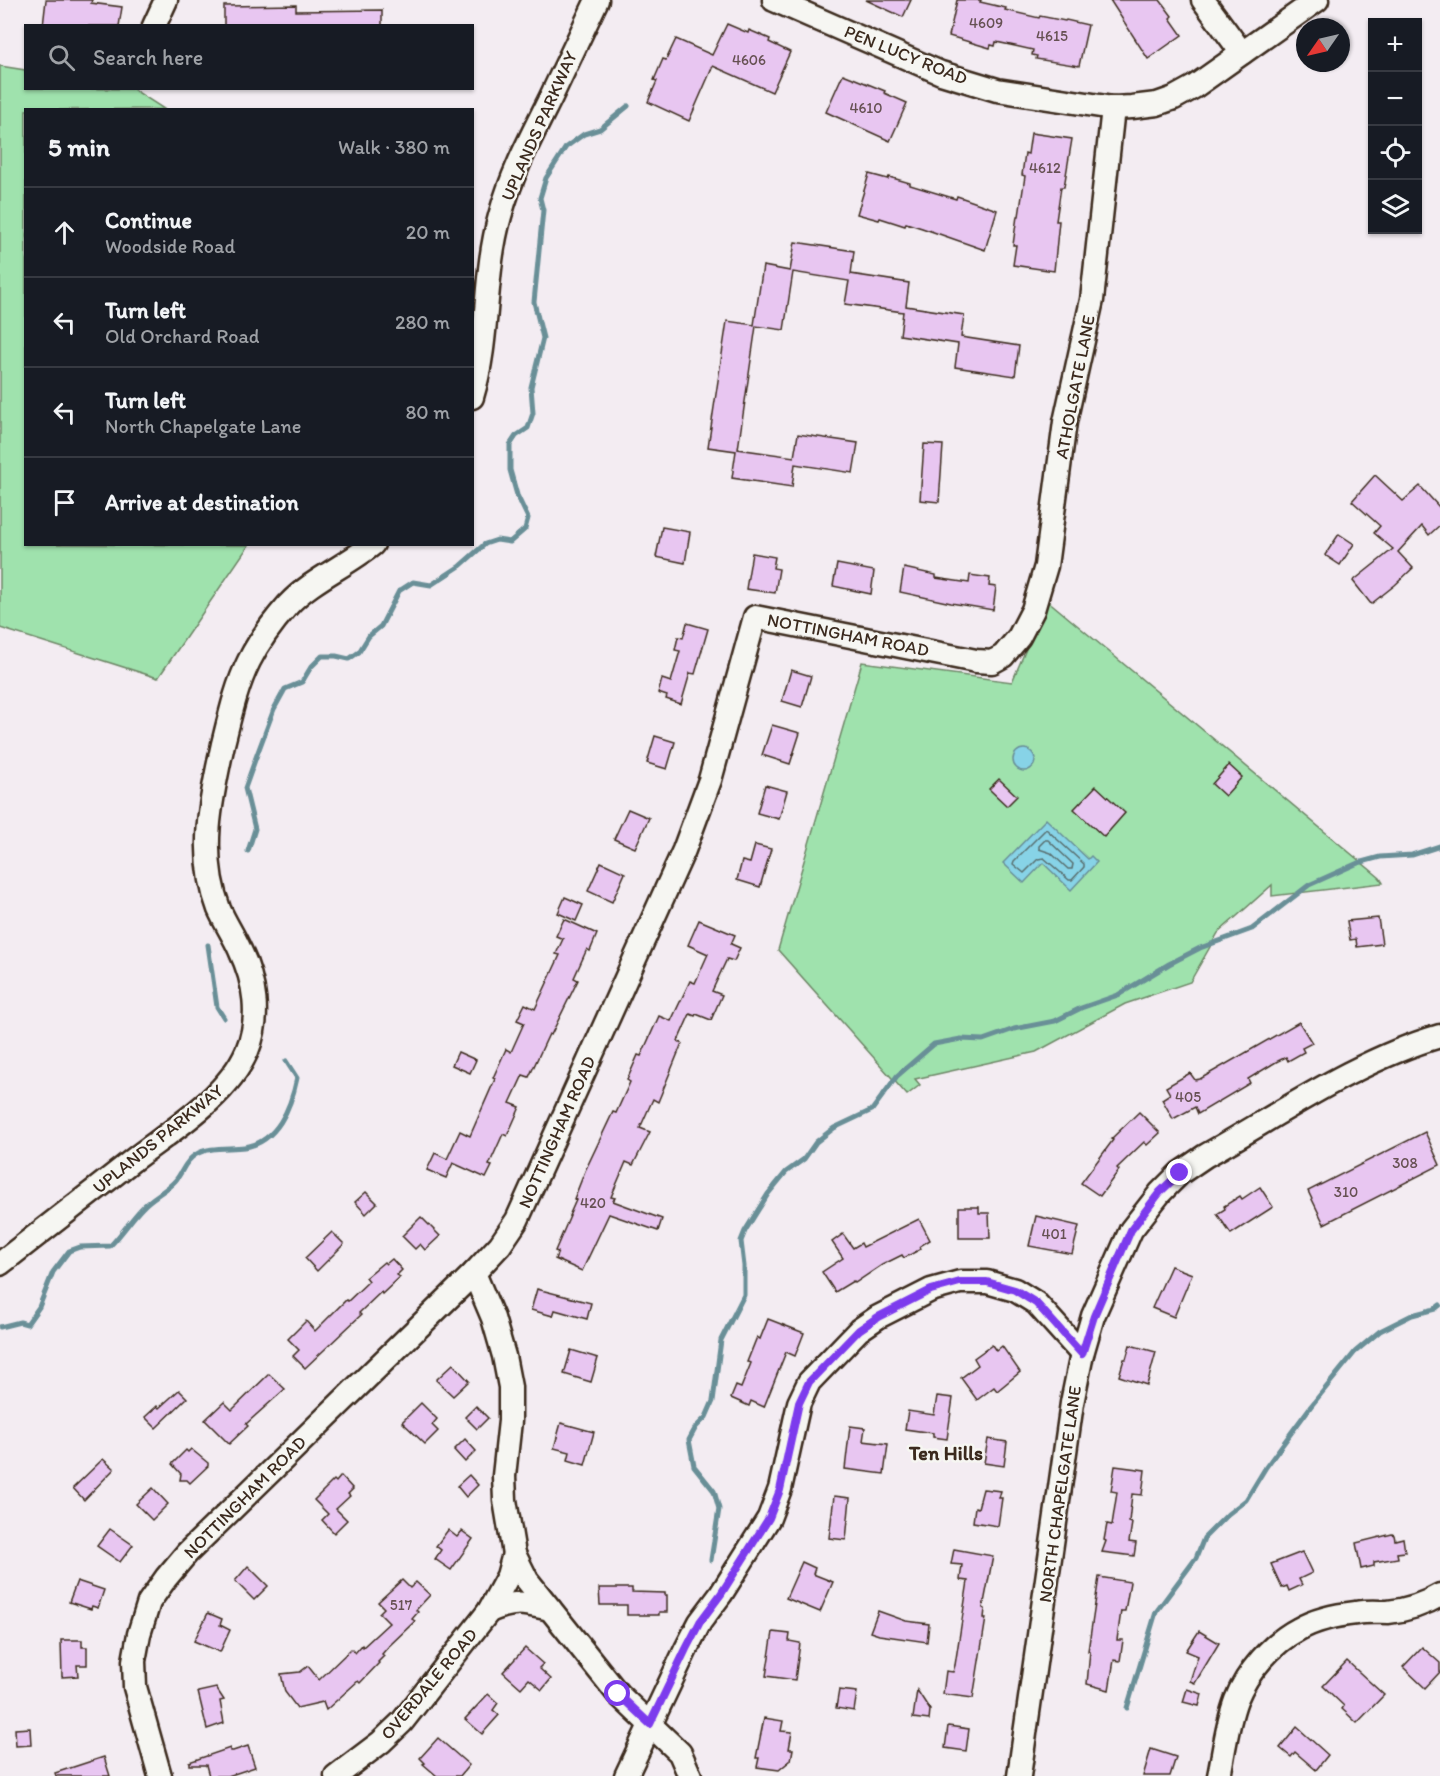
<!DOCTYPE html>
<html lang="en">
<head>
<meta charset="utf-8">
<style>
	:root { --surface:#171b24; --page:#20242c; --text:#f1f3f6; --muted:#9ea1a6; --line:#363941 }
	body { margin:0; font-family:Itim,sans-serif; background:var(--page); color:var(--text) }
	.controls { position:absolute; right:18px; top:18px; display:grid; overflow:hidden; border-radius:0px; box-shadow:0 2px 4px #0004 }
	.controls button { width:54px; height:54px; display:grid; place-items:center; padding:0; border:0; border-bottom:2px solid var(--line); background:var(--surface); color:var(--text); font:30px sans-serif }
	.compass { position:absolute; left:1296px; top:18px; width:54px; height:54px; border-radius:50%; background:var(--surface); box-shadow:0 2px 4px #0004; rotate:236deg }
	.stop { position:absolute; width:18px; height:18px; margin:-14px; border:4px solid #7c3aed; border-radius:50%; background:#fff }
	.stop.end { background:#7c3aed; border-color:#fff; box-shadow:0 2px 6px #0008 }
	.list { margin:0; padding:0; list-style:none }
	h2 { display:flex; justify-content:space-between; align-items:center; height:78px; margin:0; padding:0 24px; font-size:26px }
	h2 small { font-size:20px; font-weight:400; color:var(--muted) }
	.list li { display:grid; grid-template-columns:39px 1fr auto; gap:18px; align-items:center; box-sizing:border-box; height:90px; padding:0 24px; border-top:2px solid var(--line) }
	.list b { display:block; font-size:22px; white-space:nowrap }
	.list p { margin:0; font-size:20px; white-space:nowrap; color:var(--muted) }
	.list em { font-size:20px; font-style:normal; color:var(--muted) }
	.icon { flex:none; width:33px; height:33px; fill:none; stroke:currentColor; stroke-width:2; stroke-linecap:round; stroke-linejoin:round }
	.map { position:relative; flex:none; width:1440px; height:1776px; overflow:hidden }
	.search { position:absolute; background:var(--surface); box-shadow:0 2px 4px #0004; left:24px; top:24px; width:450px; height:66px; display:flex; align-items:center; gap:15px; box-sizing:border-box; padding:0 21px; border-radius:0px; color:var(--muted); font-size:22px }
	.panel { position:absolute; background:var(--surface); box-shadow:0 2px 4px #0004; left:24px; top:108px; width:450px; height:438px; border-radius:0px }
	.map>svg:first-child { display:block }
	.green { fill:#9fe2ad; stroke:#6d8666; stroke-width:1.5 }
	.water { fill:#87d3e7; stroke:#698f97; stroke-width:1.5 }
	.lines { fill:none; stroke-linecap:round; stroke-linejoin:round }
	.shore { stroke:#596e6e; stroke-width:1.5 }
	.stream { stroke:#698f97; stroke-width:5 }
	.building { fill:#e8c6f1; stroke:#3b2a1e; stroke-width:1.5 }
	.minor-casing { stroke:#3b2a1e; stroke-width:27 }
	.minor { stroke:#f6f6f2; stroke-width:22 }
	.route { stroke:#7c3aed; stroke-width:8 }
	.labels { text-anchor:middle; stroke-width:5; stroke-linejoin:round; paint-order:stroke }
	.number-label { font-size:15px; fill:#665153 }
	.street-label { font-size:18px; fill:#3b2a1e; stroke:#f6f6f2 }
	.neighbourhood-label { font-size:20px; font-weight:bold; fill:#3b2a1e; stroke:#f6f6f2 }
</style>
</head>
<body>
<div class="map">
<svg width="1440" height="1776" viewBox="0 0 1440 1776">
	<rect width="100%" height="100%" fill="#f3ecf2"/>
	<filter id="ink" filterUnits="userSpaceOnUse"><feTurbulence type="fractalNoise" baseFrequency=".0167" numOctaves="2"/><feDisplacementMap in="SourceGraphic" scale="12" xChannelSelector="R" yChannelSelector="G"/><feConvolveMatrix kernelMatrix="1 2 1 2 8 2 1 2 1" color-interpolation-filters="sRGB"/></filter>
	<g filter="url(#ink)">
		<g class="green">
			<path d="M0,66L25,70L26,88L133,89L164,109L26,110V544L249,545L158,678L0,628Z"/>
			<path d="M1047,600L1380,878L1383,883L1272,896V885L1218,933L1190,982L1125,1004L1036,1052L915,1079L920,1085L907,1095L778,950L862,662L1012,682Z"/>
		</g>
		<g class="water">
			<circle cx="1024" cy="760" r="11"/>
			<path d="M1046,819L1088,859L1091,856L1097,862L1071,890L1043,863L1024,883L1003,863Z"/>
		</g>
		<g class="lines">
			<g class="shore">
				<path d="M1046,829L1084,864V867L1072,880H1069L1044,858L1038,859L1024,873L1013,864L1014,861Z"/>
				<path d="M1045,840H1048L1073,864L1072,869H1068L1051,853L1039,849V846Z"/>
			</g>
			<g class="stream">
				<path d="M248,851L255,829L245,788L255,760L274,709L285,689L302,682L311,667L322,656H336L349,659L359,652L369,636L381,626L399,591L413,582L431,585L460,566L485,544L497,540L510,542L525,529L528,518L517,495L510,470V445L516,436L528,428L533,413L531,387L543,338L534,302L543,210L540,198L546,178L566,147L584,134L600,129L628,106"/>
				<path d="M208,945L217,1007L224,1018"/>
				<path d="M0,1327L20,1322L27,1324L39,1307L53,1272L69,1251L80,1247L110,1246C122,1234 131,1219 143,1207C152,1197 166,1191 175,1181C183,1172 184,1162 195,1155C209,1146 228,1149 244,1147C277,1143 291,1107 297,1078L286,1061"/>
				<path d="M711,1560L719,1509L714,1491L694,1466L689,1440L696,1427L706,1417L713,1401L721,1340L744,1295V1266L741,1241L745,1231L768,1194L786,1172L804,1159L816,1142L834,1128L872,1110L897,1076L934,1044L961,1039L983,1040L1014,1029L1055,1021L1081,1008L1118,995L1169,964L1200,948L1252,929L1309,885L1358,863L1380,857L1412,855L1440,846"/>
				<path d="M1127,1708L1156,1612L1196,1558L1204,1538L1228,1514L1246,1500L1266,1467L1311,1406L1355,1352L1380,1331L1412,1315L1435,1309L1440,1305"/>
			</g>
		</g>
		<g class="building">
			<path d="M46,0H92L91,3L122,7L119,26H43Z"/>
			<path d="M866,0H911L903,17Z"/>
			<path d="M957,0H981L980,2L1006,8L1005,10L1039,18L1040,16L1065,21L1066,20L1088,25L1079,66L1036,59L1037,56L1032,55L1033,50L1015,46L996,42L995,46L991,45L990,48L949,36Z"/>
			<path d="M1110,0H1160L1172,16L1170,18L1182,35L1148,59Z"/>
			<path d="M296,5V11L382,10V26H224V6Z"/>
			<path d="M727,24L748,33L749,30L770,39L769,42L790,52L772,92L713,66L689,121L648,102L657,81L654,80L663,59L666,60L676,39L712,55Z"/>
			<path d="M843,74L885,91L884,93L907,103L890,141L826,112Z"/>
			<path d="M1031,133L1072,139L1064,187H1061L1056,221H1059L1054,271L1013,265L1016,245H1013L1017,216H1019L1025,176L1022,175L1025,153L1028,154Z"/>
			<path d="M869,174L888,179L889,177L910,183V185L956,199L957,196L997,210L985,250L922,228L906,223L905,226L880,218L879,220L857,214Z"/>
			<path d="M795,242L854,251L851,274L909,283L906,306L964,315L961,337L1019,346L1015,376L955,367L958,344L900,335L903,312L845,304L849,281L793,272L784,330L756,326L738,449L794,457L798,434L858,443L853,473L795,464L792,487L732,478L736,451L708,447L727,321L754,325L763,266L790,271Z"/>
			<path d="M924,444L943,445L939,502L920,500Z"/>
			<path d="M1375,475L1403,501L1420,486L1440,508V525L1429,535L1422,526L1398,552L1413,568L1395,585L1371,604L1353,581L1393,549L1374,533L1380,526L1352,501Z"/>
			<path d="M662,527L690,532L685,563L656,557Z"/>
			<path d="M1339,534L1354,544L1340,565L1325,555Z"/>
			<path d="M752,553L775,557L773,568L779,569L775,593L746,589Z"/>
			<path d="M837,564L874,571L871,594L833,586Z"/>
			<path d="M904,568L936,575V578L969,583L970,575L990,578L989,586L996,587L993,610L951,603L900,592Z"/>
			<path d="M687,623L708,629L695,674L690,673L681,704L666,699L667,696L658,693L662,679L671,682L680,651L675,650L678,637L683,638Z"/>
			<path d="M791,670L811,676L802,707L782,701Z"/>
			<path d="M772,725L800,733L790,764L762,755Z"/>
			<path d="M655,736L675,742L667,769L647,763Z"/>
			<path d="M1229,765L1242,777L1225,796L1212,784Z"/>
			<path d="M999,779L1017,796L1007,806L989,789Z"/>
			<path d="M765,785L787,791L779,819L757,813Z"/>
			<path d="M1096,786L1125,813L1104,837L1074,809Z"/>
			<path d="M628,809L649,818L635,848L614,839Z"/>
			<path d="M755,845L771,849L760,887L737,880L742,861L750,863Z"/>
			<path d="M601,862L625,873L612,902L588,891Z"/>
			<path d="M565,897L583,905L576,921L558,913Z"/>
			<path d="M1378,918L1382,944L1357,947L1356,939L1350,940L1347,921Z"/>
			<path d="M564,919L597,934L590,951L587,949L574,978L578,980L551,1035L549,1034L529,1077L523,1075L510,1103L520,1107L507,1136L503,1134L489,1165L492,1166L486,1178L453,1163L446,1178L427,1170L435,1153L447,1159L460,1131L470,1136L495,1079L493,1078L506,1049L511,1052L524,1023L517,1020L525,1004L535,1009L560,955L556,954L563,939L556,936Z"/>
			<path d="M699,920L735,935L731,944L740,948L734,961L727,959L712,991L722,995L711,1020L696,1014L695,1016L690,1014L678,1041L682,1043L658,1102L653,1099L640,1128L650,1132L633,1165L626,1162L611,1197L615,1198L613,1201L662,1219L658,1231L609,1214L582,1271L555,1259L558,1252L555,1251L570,1216H569L576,1200L574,1199L585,1171L613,1112L616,1113L630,1082L627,1080L638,1055L641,1056L659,1016L671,1021L690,981L695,983L708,954L688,945Z"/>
			<path d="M1299,1022L1312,1043L1302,1048L1304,1052L1288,1061L1286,1057L1276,1062L1248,1079L1250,1083L1198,1114L1195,1107L1173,1119L1162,1099L1170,1094L1166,1087L1190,1073L1195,1080L1200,1079Z"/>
			<path d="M458,1052L476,1060L470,1073L452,1065Z"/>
			<path d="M1139,1112L1160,1133L1147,1145L1144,1142L1117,1168L1119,1170L1100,1196L1081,1183L1113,1140L1111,1139Z"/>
			<path d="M1425,1132L1440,1165L1324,1224L1308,1191Z"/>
			<path d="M1260,1187L1273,1207L1231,1234L1217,1214L1225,1209L1224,1206L1240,1196L1242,1199Z"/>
			<path d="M366,1192L377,1203L366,1214L355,1202Z"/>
			<path d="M959,1207H979V1213H989L990,1238H959Z"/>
			<path d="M1036,1216L1079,1226L1072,1254L1029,1246Z"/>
			<path d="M421,1217L440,1236L425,1250L420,1244L415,1249L402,1236Z"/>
			<path d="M919,1219L930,1240L920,1246L921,1249L904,1258L902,1255L882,1265L855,1283L853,1281L835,1292L822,1272L843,1258L832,1242L843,1234L853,1248L861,1243L863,1247Z"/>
			<path d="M332,1232L344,1244L317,1271L305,1258Z"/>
			<path d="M392,1259L402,1270L397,1275L400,1277L382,1294L381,1292L359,1313L361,1315L305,1368L293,1356L299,1350L288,1339L306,1321L315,1331L346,1300L348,1301L369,1281L366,1277L384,1262L386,1264Z"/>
			<path d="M1171,1266L1192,1274L1174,1317L1152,1308Z"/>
			<path d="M537,1289L591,1303L587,1319L555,1310L553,1316L531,1310Z"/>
			<path d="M768,1319L804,1333L795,1356L786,1352L764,1407L751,1401L749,1406L731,1398L736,1386L741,1388L751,1363L747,1362L757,1337L760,1339Z"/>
			<path d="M992,1345L996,1351L1002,1346L1020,1372L997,1391L994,1387L977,1400L961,1378L978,1365L974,1358Z"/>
			<path d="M1130,1345L1156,1352L1147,1385L1119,1376L1124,1359H1126Z"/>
			<path d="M571,1350L598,1358L591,1382L564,1374Z"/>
			<path d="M453,1364L469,1381L453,1396L436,1380Z"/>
			<path d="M269,1374L285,1389L246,1424L248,1426L229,1444L205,1420L224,1402L232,1410Z"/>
			<path d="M179,1390L187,1398L156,1428L145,1417L157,1406L159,1408Z"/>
			<path d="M937,1396L953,1398L947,1439L933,1437V1433L905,1429L908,1411L934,1415Z"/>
			<path d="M421,1403L437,1419L432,1425L438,1431L425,1444L402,1422Z"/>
			<path d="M476,1406L488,1418L477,1429L465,1417Z"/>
			<path d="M561,1423L594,1432L585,1465L568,1460L570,1452L554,1448Z"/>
			<path d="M850,1426L865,1428L863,1441L888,1444L884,1474L845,1469Z"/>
			<path d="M465,1439L476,1451L465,1462L454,1450Z"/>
			<path d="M988,1439L1007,1442L1004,1466L984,1463Z"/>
			<path d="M191,1449L208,1463V1466L190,1483L187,1480H180L181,1474L172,1464L186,1450L188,1452Z"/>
			<path d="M103,1459L114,1469L84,1500L73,1488Z"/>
			<path d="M1115,1466L1145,1470L1142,1495L1132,1494L1129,1522L1132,1523L1129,1542L1136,1543L1134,1556L1102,1552L1106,1541L1104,1540L1107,1524L1112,1525L1117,1492L1111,1491Z"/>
			<path d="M469,1475L478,1485L466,1497L457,1486Z"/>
			<path d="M341,1476L353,1489L348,1494L350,1496L336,1509L347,1520L334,1533L322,1520L328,1514L314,1500L334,1480L336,1482Z"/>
			<path d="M153,1488L168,1504L152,1520L136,1504Z"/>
			<path d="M983,1489L1001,1491L999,1498H1002L998,1526L973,1522L975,1507L978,1508Z"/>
			<path d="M834,1496L850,1498L846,1540L829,1538Z"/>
			<path d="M110,1529L133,1545L120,1562L97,1546Z"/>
			<path d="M448,1530L457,1537L462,1531L473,1539L451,1570L435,1559L441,1550L436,1546Z"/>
			<path d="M1392,1534L1394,1535L1395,1540L1403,1538L1405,1552L1397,1553L1398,1558L1374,1562V1566L1361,1569L1356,1543Z"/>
			<path d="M954,1549L993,1556L983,1608L985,1609L984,1618H986L973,1698L943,1694L946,1671L953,1672L955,1665L968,1581L960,1580L962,1565L951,1564Z"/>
			<path d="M1302,1552L1312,1573L1299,1579L1302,1585L1289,1591L1287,1586L1282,1588L1271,1564Z"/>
			<path d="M802,1562L815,1568L813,1574L833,1582L820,1612L786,1598Z"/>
			<path d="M248,1566L268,1586L254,1600L235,1581Z"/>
			<path d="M1099,1577L1130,1582L1125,1611H1121L1117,1640H1123L1120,1661L1114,1660L1109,1690L1087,1684L1090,1651H1088Z"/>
			<path d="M402,1580L410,1588L416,1582L430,1595L416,1610L418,1612L412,1619L415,1621L388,1647L382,1654L384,1656L378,1662L379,1663L360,1683L358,1681L326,1710L323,1702L297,1708L285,1692L281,1674L300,1672L308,1666L319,1680L351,1649L355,1653L362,1645L363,1647L389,1623L379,1613L384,1608L378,1602Z"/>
			<path d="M77,1581L104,1590L98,1608L92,1606L91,1609L69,1602Z"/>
			<path d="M599,1588H632V1592L665,1593V1595H667V1612H659V1615H627V1605H600Z"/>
			<path d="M878,1611L906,1621L929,1624L927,1642L879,1635L870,1632Z"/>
			<path d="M208,1613L222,1619L220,1625L230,1630L220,1652L194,1641Z"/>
			<path d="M1199,1631L1219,1643L1195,1683L1190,1681L1198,1656L1186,1651Z"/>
			<path d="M773,1632L790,1634L789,1641L800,1643L795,1680L766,1676Z"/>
			<path d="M61,1640H82V1647H87V1665H77L78,1676L62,1677Z"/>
			<path d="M1422,1647L1440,1663V1672L1425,1688L1403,1667Z"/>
			<path d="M525,1648L543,1664L539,1668L551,1679L542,1690L529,1679L521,1688L503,1672Z"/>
			<path d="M1347,1661L1384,1695L1357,1723L1342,1709L1344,1706L1323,1686Z"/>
			<path d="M216,1688L224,1700L220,1701L224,1723L207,1729L198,1692Z"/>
			<path d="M1187,1689L1202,1694L1199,1706L1183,1702Z"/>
			<path d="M839,1690L857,1692L854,1711L836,1708Z"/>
			<path d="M917,1690L930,1710L929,1720L913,1718Z"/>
			<path d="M488,1694L498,1703L493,1710L499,1715L482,1734L465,1719Z"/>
			<path d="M764,1718L783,1721L781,1731L792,1732L789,1749H793L791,1760L779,1770L757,1767L759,1758H756Z"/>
			<path d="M948,1726L969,1729L966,1751L945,1748Z"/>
			<path d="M1297,1727L1328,1755L1316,1770L1295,1752L1291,1757L1280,1748Z"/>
			<path d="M30,1728L31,1745L16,1746L15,1729Z"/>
			<path d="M438,1738L469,1765L460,1776H437L423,1764L425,1763L420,1758Z"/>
			<path d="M248,1746L255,1767L228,1776H209L206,1765H189V1762L230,1748V1751H233Z"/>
			<path d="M1151,1749L1176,1757L1170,1776H1143Z"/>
			<path d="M104,1757L110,1776H56L55,1773Z"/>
		</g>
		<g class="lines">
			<g class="minor-casing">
				<g id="minor">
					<path d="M774,0L941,73L997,90L1113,108L1132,107L1157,104L1174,98L1194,87L1317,0"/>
					<path d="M1203,0L1242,53"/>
					<path d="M154,26L166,0"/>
					<path d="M472,397C490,338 483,275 500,216C511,175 531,137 550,99C566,66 581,33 597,0"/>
					<path d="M0,1264C44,1229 89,1195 133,1160C172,1130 227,1097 247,1051C261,1018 255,981 240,950C234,936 225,923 219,909C198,855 211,798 223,744C230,716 236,687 249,661C259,641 273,622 288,605C311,580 346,566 373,544"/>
					<path d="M474,1273L493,1318L504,1356L510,1387V1421L504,1476L505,1500L514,1554L527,1580L618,1694L680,1753L690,1776"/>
					<path d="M489,1611C515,1600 523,1603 550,1609"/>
					<path d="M160,1776L135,1687L134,1661L139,1634L149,1602L166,1578L187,1553L474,1273L500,1245L517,1220L684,850L710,780L755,617L976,661L992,662L1003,656L1019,637L1033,610L1046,566L1065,422L1092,300L1113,108"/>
					<path d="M336,1776L381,1742L402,1722L489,1611L508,1576L514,1554"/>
					<path d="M626,1776L686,1649L700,1622L721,1594L769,1518L780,1489L799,1403L809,1382L859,1330L878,1317L931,1290L960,1282H987L1015,1290L1036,1303L1082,1354"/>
					<path d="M1019,1776L1072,1403L1082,1354L1093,1316L1131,1230L1160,1193L1180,1173L1205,1156C1280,1114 1357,1060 1440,1036"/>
					<path d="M1219,1776C1224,1751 1227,1724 1236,1700C1247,1672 1272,1643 1299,1629C1315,1620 1337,1615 1356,1613C1366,1611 1377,1612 1388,1612C1406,1610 1425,1604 1440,1595"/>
				</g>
			</g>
			<use href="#minor" class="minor"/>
		</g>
	</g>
	<g class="lines" filter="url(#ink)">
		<path class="route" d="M618,1694L650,1724L686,1649L700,1622L721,1594L769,1518L780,1490L799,1403L809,1382L859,1330L878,1317L931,1290L960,1282H987L1015,1290L1036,1303L1082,1354L1094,1316L1131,1230L1160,1192L1180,1173"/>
	</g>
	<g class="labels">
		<g class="number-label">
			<text x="986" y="28">4609</text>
			<text x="1052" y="41">4615</text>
			<text x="749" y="65">4606</text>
			<text x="866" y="113">4610</text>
			<text x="1045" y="173">4612</text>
			<text x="1188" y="1102">405</text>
			<text x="1405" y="1168">308</text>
			<text x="1346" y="1197">310</text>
			<text x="593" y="1208">420</text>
			<text x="1054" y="1239">401</text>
			<text x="401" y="1610">517</text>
		</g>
		<g class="street-label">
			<text transform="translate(906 55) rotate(22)" y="6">PEN LUCY ROAD</text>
			<text transform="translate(539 126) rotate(-66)" y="6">UPLANDS PARKWAY</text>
			<text transform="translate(1075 387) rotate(-79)" y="6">ATHOLGATE LANE</text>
			<text transform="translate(848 635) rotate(11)" y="6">NOTTINGHAM ROAD</text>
			<text transform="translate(557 1132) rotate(-66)" y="6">NOTTINGHAM ROAD</text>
			<text transform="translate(158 1139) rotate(-39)" y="6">UPLANDS PARKWAY</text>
			<text transform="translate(1060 1494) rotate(-82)" y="6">NORTH CHAPELGATE LANE</text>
			<text transform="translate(245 1497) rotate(-45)" y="6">NOTTINGHAM ROAD</text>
			<text transform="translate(429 1684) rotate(-50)" y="6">OVERDALE ROAD</text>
		</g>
		<g class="neighbourhood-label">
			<text x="946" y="1460">Ten Hills</text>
		</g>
	</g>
</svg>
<div class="controls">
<button>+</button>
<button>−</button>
<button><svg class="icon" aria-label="locate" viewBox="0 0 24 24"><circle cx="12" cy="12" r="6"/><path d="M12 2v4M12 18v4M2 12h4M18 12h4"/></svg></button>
<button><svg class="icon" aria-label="layers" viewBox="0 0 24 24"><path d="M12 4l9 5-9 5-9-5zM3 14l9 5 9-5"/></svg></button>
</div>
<svg class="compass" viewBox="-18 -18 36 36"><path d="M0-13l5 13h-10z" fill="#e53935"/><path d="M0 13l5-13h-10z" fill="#9ea1a6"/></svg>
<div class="stop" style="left:618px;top:1694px"></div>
<div class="stop end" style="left:1180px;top:1173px"></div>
<div class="search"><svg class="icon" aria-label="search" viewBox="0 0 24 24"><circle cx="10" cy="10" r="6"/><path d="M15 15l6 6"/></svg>Search here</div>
<section class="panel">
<h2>5 min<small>Walk · 380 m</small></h2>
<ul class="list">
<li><svg class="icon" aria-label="ahead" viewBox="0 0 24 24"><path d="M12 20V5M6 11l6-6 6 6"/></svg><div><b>Continue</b><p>Woodside Road</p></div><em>20 m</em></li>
<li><svg class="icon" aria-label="left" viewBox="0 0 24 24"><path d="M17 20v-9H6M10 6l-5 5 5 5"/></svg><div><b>Turn left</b><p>Old Orchard Road</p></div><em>280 m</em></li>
<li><svg class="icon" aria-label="left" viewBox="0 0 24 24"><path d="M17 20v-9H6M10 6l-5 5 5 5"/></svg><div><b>Turn left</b><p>North Chapelgate Lane</p></div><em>80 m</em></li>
<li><svg class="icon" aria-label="arrive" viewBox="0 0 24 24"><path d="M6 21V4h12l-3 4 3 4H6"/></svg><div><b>Arrive at destination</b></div></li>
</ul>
</section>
</div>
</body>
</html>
